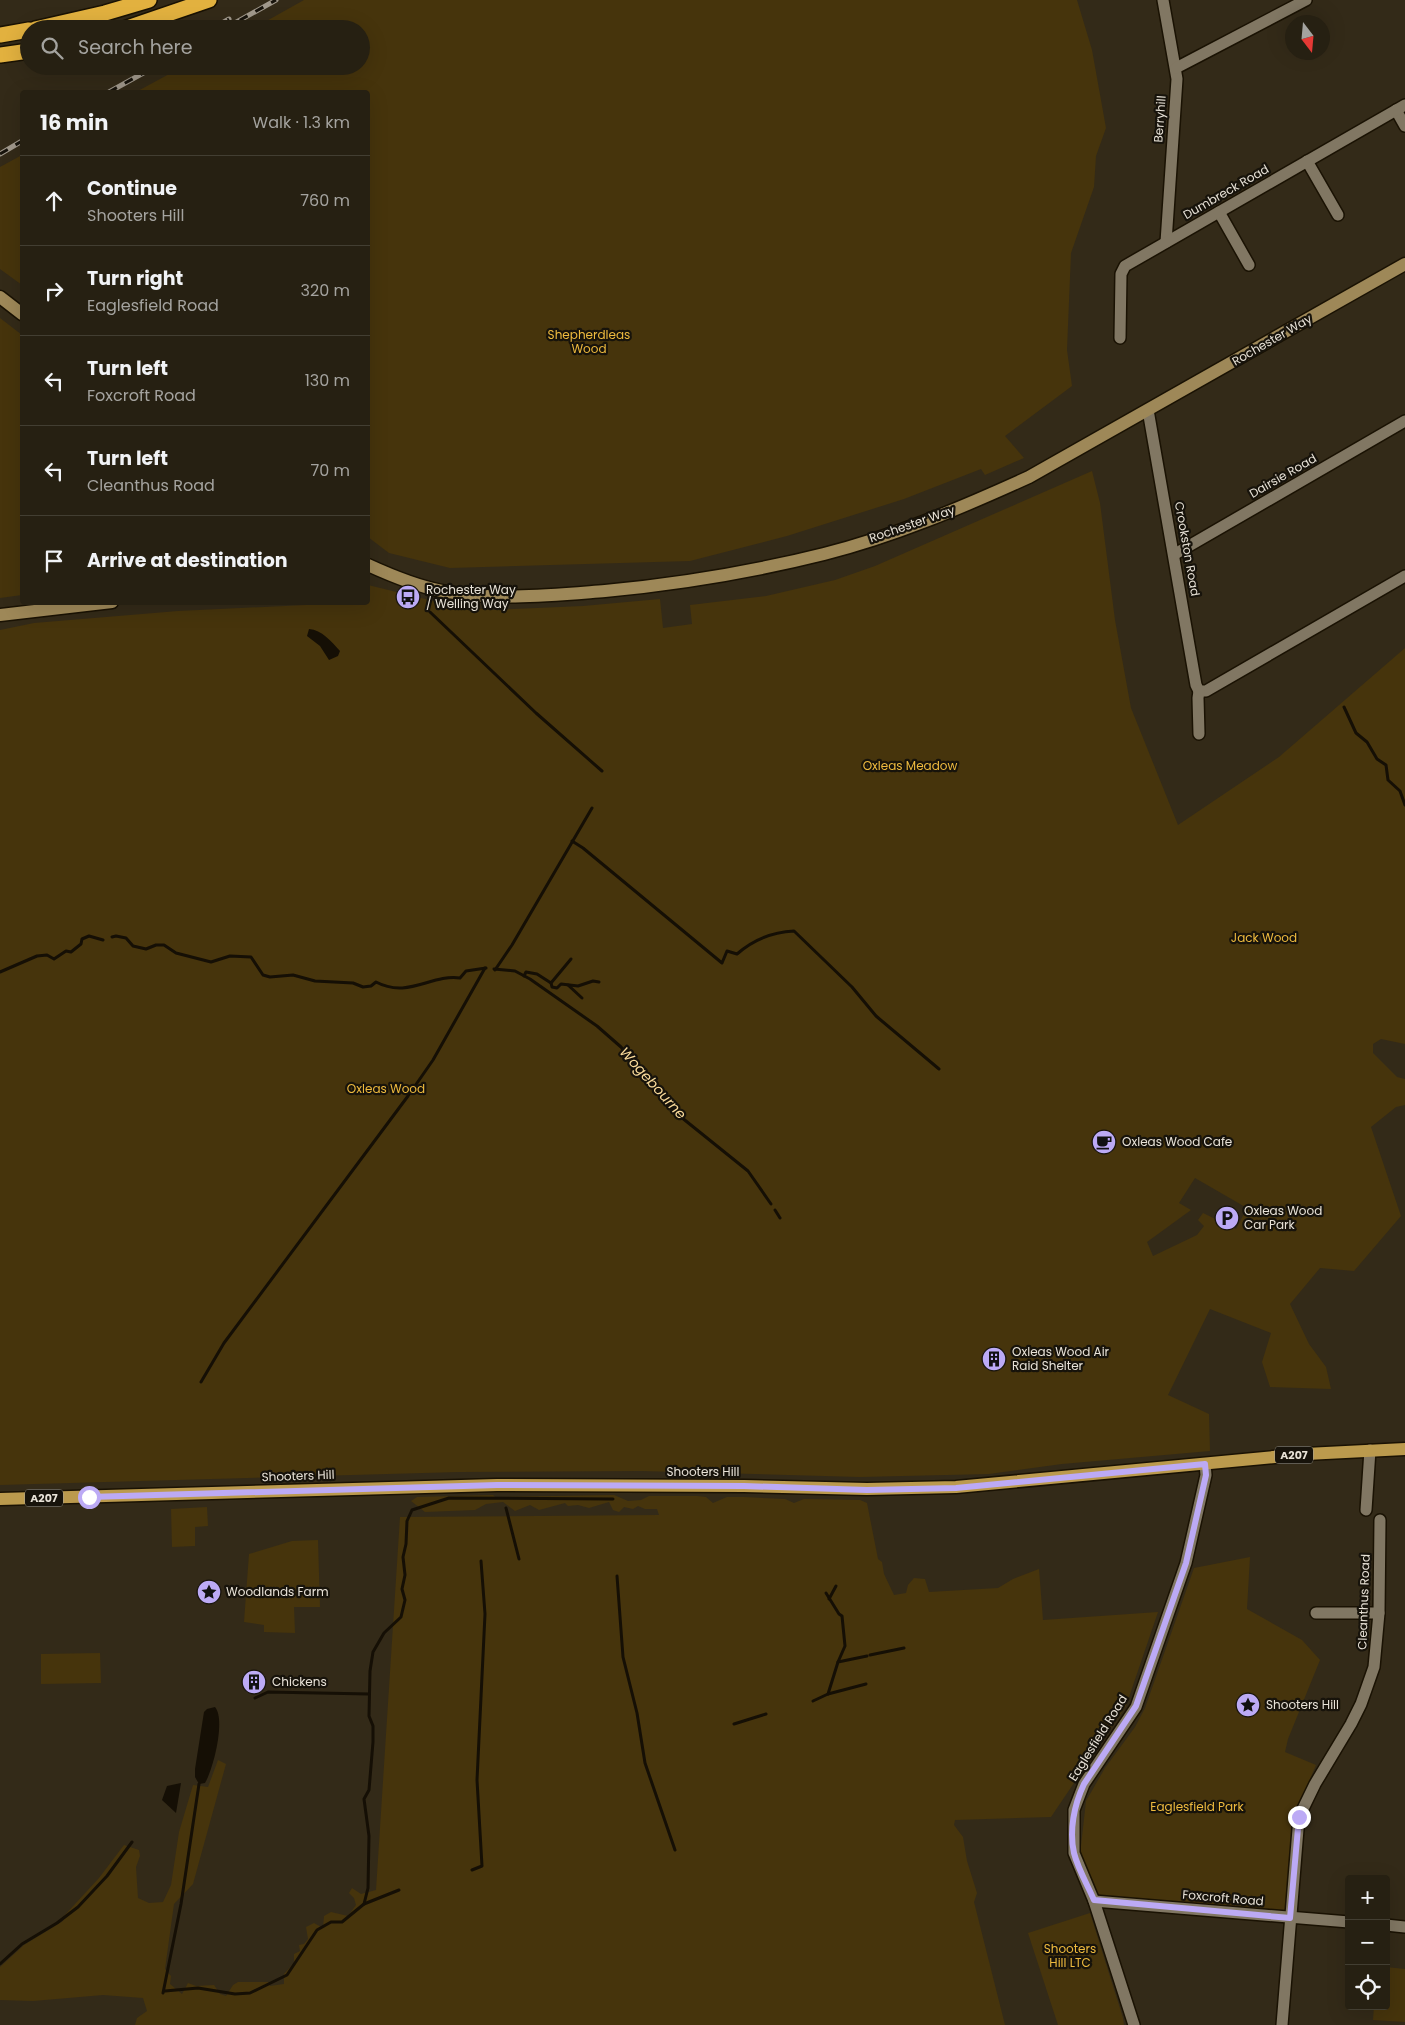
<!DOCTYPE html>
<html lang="en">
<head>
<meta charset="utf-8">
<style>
	:root { --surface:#262012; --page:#322d20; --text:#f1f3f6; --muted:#a4a39f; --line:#423e32 }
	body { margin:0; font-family:Poppins,sans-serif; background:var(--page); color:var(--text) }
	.controls { position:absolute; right:15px; bottom:15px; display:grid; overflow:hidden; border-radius:5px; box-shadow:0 5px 20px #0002 }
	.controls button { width:45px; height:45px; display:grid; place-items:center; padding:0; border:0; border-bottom:1px solid var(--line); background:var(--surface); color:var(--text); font:25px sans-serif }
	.compass { position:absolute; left:1285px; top:15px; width:45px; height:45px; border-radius:50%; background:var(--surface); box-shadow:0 5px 20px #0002; rotate:164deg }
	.stop { position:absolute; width:15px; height:15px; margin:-11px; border:4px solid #bcaaf5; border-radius:50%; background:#fff }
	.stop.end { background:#bcaaf5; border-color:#fff; box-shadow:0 1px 5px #0008 }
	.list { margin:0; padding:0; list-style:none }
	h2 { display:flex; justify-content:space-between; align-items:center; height:65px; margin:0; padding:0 20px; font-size:21px }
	h2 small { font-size:16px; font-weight:400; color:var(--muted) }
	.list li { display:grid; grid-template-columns:32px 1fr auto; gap:15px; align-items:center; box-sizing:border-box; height:90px; padding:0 20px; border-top:1px solid var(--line) }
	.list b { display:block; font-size:19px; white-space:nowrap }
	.list p { margin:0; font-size:16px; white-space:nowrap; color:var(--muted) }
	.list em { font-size:16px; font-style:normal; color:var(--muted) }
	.icon { flex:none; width:28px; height:28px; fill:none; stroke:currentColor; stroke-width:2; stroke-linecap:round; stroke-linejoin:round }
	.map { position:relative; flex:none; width:1405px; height:2025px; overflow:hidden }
	.search { position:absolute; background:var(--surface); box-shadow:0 5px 20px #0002; left:20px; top:20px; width:350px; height:55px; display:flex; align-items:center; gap:12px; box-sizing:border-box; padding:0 18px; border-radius:28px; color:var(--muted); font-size:19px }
	.panel { position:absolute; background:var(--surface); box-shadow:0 5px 20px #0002; left:20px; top:90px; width:350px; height:515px; border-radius:5px }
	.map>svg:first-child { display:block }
	.green { fill:#46340c; fill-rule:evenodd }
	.water { fill:#150f05 }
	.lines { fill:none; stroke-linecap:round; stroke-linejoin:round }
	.stream { stroke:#150f05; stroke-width:3 }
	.street-casing { stroke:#1a1203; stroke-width:14 }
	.secondary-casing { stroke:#1a1203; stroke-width:15 }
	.primary-casing { stroke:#1a1203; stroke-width:15 }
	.highway-casing { stroke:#1a1203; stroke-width:18 }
	.street { stroke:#817763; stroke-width:11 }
	.secondary { stroke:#9e8858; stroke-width:12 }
	.primary { stroke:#bb9a4d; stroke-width:12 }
	.highway { stroke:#e2b13f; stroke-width:15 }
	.rail-casing { stroke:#a0988b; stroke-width:5 }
	.rail { stroke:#17130b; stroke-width:3; stroke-dasharray:9; stroke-linecap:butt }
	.route { stroke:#bcaaf5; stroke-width:6 }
	.labels { text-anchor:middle; stroke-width:4.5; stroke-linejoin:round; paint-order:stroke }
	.shield { fill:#17130b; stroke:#a9a49a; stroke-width:1 }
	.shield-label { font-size:11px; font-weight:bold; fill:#e8e2d7 }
	.street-label { font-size:12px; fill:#e8e2d7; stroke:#17130b }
	.park-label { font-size:12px; fill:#eeba3e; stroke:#17130b }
	.poi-label { font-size:12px; fill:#e8e2d7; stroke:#17130b; text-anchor:start }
	.water-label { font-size:14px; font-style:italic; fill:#f9da9a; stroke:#17130b }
</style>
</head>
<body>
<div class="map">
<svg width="1405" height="2025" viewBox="0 0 1405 2025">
	<rect width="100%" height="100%" fill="#332a18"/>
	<g class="green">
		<path d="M304,0H1077L1092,50L1106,128L1096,156L1094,187L1071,253L1067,350L1072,386L1005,436L1024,458L985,475L981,469L904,499L787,536L690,561L450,568L389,553L368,537V92H136L184,66H361V29H252Z"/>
		<path d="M22,155V285L0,269V167Z"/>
		<path d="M0,318L22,335V595L0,598Z"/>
		<path d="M1092,471L1100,503L1115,620L1131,708L1178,825L1279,757L1405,648V1044L1381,1039L1373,1044V1053L1397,1077L1405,1079V1105L1396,1107L1371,1127L1401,1216L1354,1271L1320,1268L1290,1304L1309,1344L1326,1367L1331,1389L1270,1387L1262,1362L1271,1333L1210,1309L1168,1395L1209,1414L1210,1451L1062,1464L989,1474L860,1477L641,1471L459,1472L0,1485V630L34,623L178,611L368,602V585L458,607L494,610L583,606L660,599L663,628L692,624L690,605L766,596L835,580L875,566ZM1195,1178L1247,1208L1236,1229L1203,1213L1198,1220L1204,1226L1197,1235L1153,1256L1147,1242L1191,1210L1179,1203Z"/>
		<path d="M493,1495L495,1497L614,1495L628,1501L641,1500L649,1496H697L706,1497L713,1503L727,1497H744L785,1499L794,1503L804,1499L860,1500L867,1503L878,1559L882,1562L884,1574L894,1595L906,1593L908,1585L914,1578L925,1579L929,1592L998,1588L1013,1579L1039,1569L1043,1620L1158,1612L1126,1706L1051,1817L955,1820L954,1825L963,1837L967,1861L977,1893L974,1902L1005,2025H135L137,2018L147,2011L143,1998L103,1995L33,2001L0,2000V1967L24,1945L63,1921L64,1916L99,1878L124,1845L139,1850L140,1856L136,1867L138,1898L149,1903L163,1902L171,1885L179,1832L193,1785L208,1787L218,1760L226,1764L193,1884L174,1904L165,1969L171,1976L170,1984L182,1994L188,1983L196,1986L214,1985L220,1994L226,1996L233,1985L238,1982H268L270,1986L284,1984V1974L294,1963V1954L300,1951L299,1945L304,1944L308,1939L306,1927L314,1923L323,1928L324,1916L331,1912L348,1916L356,1905L354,1898L349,1893L352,1888L361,1894L376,1890L400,1517L659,1515L657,1509H645L638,1506L633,1509L624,1507L619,1512L613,1510L609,1502L589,1508L578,1505L568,1506L565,1503L539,1510L530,1505L515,1511L503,1502L486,1504L475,1510L425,1512L411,1501L417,1497Z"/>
		<path d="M207,1507L208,1526L195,1527V1546L172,1547L171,1509Z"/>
		<path d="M318,1540L320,1607H294L295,1633L264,1632V1625L244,1622L249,1554L292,1541Z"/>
		<path d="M1250,1557L1247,1609L1302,1640L1320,1660L1288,1739L1285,1752L1316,1765L1295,1814L1286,1911L1099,1897L1080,1855L1086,1801L1105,1768L1135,1727L1145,1708L1194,1568Z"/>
		<path d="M100,1653L101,1683L41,1684V1654Z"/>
		<path d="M1090,1913L1123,2018L1124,2025H1058L1028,1933Z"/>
		<path d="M1386,1967L1405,1969V2022L1373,2020L1374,2006H1386Z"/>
	</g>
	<g class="water">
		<path d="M309,629C322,630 331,641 340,651L338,656L329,660L320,646L307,636Z"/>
		<path d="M215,1707C226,1720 213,1769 205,1783L199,1784L195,1777V1769L204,1712L207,1709Z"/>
		<path d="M181,1783L176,1813L162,1800L167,1786Z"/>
	</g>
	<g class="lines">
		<g class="stream">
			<path d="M430,612L536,713L602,771"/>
			<path d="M1344,707L1356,733L1367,742L1377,759L1386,765L1388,780L1400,791L1405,805"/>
			<path d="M572,841L583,848L722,963L727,951L737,954C753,940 773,932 794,931L852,987L876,1016L939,1069"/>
			<path d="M112,937L116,936L126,938L133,946L146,949L156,945H164L176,953L211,962L230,956L251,957L263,975L270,977L293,975L315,981L353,983L363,987L371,986L376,982C408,999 431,974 460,978L466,971L486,968"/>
			<path d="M494,969L515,971L530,979L597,1026L621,1047L676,1113L748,1171L771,1204"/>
			<path d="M495,970L512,945L592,808"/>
			<path d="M0,972L37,956L47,955L54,959L66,951L71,952L81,944L82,939L89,936L103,940"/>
			<path d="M524,976L526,972L537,974L551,983L552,987L557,988L561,984L578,986L593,981L599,982"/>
			<path d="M551,983L571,959"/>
			<path d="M568,985L582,998"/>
			<path d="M775,1210L780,1218"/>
			<path d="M201,1382L224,1343L408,1096L433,1060L485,968"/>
			<path d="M506,1508L519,1559"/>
			<path d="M617,1576L623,1657L637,1713L645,1763L675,1850"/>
			<path d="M826,1593L839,1614L842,1616L845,1646L838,1662"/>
			<path d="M829,1599L836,1586"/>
			<path d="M870,1655L904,1648"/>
			<path d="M828,1694L838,1662L867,1656"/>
			<path d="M255,1698L268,1692L369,1694"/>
			<path d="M813,1701L828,1694L866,1684"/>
			<path d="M734,1724L766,1714"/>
			<path d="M472,1870L482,1866L477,1780L485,1614L481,1561"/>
			<path d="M364,1904L399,1890"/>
			<path d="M0,1964L22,1944L57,1923L78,1907L107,1876L132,1842"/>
			<path d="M165,1991L198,1988L235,1994L250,1993L287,1975L317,1930L331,1922H342L364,1904L368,1888L369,1836L364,1799L369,1790L373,1742V1726L369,1716L370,1671L373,1652L384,1633L401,1617L405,1600L402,1589L405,1575L403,1557L406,1544L407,1521L412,1510L449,1498L613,1499"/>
			<path d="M163,1993L181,1904L199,1784"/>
		</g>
		<g class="street-casing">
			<g id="street">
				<path d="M1163,0L1177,79L1166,242"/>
				<path d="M1176,68L1306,0"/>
				<path d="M1396,110L1405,126"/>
				<path d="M1307,161L1338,215"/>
				<path d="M1219,212L1249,265"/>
				<path d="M1120,338L1121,274L1125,266L1405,105"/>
				<path d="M1148,410L1196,685L1199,691H1206L1405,576"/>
				<path d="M1175,554L1405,421"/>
				<path d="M1199,734L1198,698L1199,691"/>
				<path d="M1366,1510L1370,1450"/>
				<path d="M1316,1613H1379"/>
				<path d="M1094,1901L1349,1922"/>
				<path d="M1386,1925L1405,1927"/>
				<path d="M1134,2025L1094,1901L1074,1853V1810L1084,1784L1136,1707L1186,1563L1206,1475L1205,1464"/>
				<path d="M1282,2025L1299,1817L1315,1784L1351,1724L1361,1704L1374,1667L1379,1613L1380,1520"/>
			</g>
		</g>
		<g class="secondary-casing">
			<g id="secondary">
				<path d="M0,297L22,314"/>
				<path d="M368,565C392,576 416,586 442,591C494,601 552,595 605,591C679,584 752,572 824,554C895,536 963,507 1029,477L1405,264"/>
				<path d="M0,615L112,602"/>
			</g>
		</g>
		<g class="primary-casing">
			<path id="primary" d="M0,1499L497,1485L744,1486L867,1489L956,1487L1306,1454L1405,1449"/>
		</g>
		<g class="highway-casing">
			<g id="highway">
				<path d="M35,29L105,13L149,0"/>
				<path d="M124,29L209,0"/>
				<path d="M0,35L29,30"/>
				<path d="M0,55L29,51"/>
			</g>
		</g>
		<use href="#street" class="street"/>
		<use href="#secondary" class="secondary"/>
		<use href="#primary" class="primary"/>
		<use href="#highway" class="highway"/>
		<g class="rail-casing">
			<g id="rail">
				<path d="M212,29L229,19"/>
				<path d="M224,29L276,0"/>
				<path d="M109,92L156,66"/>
				<path d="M0,154L22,141"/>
			</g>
		</g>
		<use href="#rail" class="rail"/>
	</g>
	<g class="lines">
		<path class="route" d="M89,1497L497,1485L744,1486L867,1490L956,1488L1205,1464L1206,1475L1186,1563L1136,1706L1084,1784C1074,1805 1069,1831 1074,1853C1078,1869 1088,1886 1094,1900L1290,1918L1299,1817"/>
	</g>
	<defs>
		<g id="bus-disc" transform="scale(1.25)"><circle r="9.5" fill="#bcaaf5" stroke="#17130b"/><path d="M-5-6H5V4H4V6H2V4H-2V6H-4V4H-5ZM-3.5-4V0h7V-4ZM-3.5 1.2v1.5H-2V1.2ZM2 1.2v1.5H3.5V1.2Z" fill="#111"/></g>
		<g id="cafe-disc" transform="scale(1.25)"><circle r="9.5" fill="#bcaaf5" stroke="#17130b"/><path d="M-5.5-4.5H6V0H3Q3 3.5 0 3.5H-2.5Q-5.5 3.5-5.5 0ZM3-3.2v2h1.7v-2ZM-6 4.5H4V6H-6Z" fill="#111"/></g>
		<g id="parking-disc" transform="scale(1.25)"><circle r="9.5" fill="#bcaaf5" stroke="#17130b"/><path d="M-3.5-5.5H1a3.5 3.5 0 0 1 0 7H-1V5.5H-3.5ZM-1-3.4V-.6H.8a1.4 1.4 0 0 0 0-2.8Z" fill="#111"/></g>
		<g id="building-disc" transform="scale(1.25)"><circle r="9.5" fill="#bcaaf5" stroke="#17130b"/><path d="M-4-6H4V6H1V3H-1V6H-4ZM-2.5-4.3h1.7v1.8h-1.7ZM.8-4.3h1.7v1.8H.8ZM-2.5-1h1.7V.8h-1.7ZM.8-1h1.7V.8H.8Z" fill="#111"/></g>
		<g id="sight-disc" transform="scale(1.25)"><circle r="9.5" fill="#bcaaf5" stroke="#17130b"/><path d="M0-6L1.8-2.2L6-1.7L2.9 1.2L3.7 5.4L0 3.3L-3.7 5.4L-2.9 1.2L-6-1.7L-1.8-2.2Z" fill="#111"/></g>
	</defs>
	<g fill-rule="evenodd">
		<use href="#bus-disc" x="408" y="597"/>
		<use href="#cafe-disc" x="1104" y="1142"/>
		<use href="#parking-disc" x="1227" y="1218"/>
		<use href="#building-disc" x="994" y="1359"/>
		<use href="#sight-disc" x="209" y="1592"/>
		<use href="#building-disc" x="254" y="1682"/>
		<use href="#sight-disc" x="1248" y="1705"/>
	</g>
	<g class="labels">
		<g class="shield">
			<rect x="1275" y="1446.5" width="38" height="17" rx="4"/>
			<rect x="25" y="1489.5" width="38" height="17" rx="4"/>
		</g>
		<g class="shield-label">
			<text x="1294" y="1459">A207</text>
			<text x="44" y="1502">A207</text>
		</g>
		<g class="street-label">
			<text transform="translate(1160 119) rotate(-86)" y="4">Berryhill</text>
			<text transform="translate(1226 192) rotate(-30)" y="4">Dumbreck Road</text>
			<text transform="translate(1272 340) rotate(-30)" y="4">Rochester Way</text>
			<text transform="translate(1283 476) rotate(-30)" y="4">Dairsie Road</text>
			<text transform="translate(912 524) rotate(-19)" y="4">Rochester Way</text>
			<text transform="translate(1187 549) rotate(80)" y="4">Crookston Road</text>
			<text x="703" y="1476">Shooters Hill</text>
			<text transform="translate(298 1476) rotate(-2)" y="4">Shooters Hill</text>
			<text transform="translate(1364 1602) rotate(-88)" y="4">Cleanthus Road</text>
			<text transform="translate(1098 1738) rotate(-58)" y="4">Eaglesfield Road</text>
			<text transform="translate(1223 1898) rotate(5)" y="4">Foxcroft Road</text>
		</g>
		<g class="park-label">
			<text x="589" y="339">Shepherdleas<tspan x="589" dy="14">Wood</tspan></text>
			<text x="910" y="770">Oxleas Meadow</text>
			<text x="1264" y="942">Jack Wood</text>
			<text x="386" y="1093">Oxleas Wood</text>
			<text x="1197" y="1811">Eaglesfield Park</text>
			<text x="1070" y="1953">Shooters<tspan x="1070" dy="14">Hill LTC</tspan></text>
		</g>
		<g class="poi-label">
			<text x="426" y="594">Rochester Way<tspan x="426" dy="14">/ Welling Way</tspan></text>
			<text x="1122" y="1146">Oxleas Wood Cafe</text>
			<text x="1244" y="1215">Oxleas Wood<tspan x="1244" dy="14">Car Park</tspan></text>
			<text x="1012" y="1356">Oxleas Wood Air<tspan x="1012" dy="14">Raid Shelter</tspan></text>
			<text x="226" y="1596">Woodlands Farm</text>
			<text x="272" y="1686">Chickens</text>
			<text x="1266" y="1709">Shooters Hill</text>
		</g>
		<g class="water-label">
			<text transform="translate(653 1083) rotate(48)" y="5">Wogebourne</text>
		</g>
	</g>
</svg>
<div class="controls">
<button>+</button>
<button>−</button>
<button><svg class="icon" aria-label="locate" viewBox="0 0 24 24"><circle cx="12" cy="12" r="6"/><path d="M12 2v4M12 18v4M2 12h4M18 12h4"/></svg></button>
</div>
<svg class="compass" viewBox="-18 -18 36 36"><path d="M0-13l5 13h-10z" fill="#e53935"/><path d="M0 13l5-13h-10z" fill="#a4a39f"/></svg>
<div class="stop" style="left:89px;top:1497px"></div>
<div class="stop end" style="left:1299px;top:1817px"></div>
<div class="search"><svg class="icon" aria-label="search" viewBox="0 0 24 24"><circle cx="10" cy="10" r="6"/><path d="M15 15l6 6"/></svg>Search here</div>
<section class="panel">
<h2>16 min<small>Walk · 1.3 km</small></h2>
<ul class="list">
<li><svg class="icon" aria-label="ahead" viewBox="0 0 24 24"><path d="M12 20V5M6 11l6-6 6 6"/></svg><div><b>Continue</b><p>Shooters Hill</p></div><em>760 m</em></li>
<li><svg class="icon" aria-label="right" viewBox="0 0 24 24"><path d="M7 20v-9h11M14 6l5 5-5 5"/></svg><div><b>Turn right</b><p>Eaglesfield Road</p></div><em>320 m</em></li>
<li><svg class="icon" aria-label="left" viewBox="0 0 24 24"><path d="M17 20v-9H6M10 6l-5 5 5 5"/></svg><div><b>Turn left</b><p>Foxcroft Road</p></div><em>130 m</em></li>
<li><svg class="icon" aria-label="left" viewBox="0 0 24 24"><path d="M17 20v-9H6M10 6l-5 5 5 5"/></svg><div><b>Turn left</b><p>Cleanthus Road</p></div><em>70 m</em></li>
<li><svg class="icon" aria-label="arrive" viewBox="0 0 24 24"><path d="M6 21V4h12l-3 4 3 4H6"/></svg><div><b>Arrive at destination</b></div></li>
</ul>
</section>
</div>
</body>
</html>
